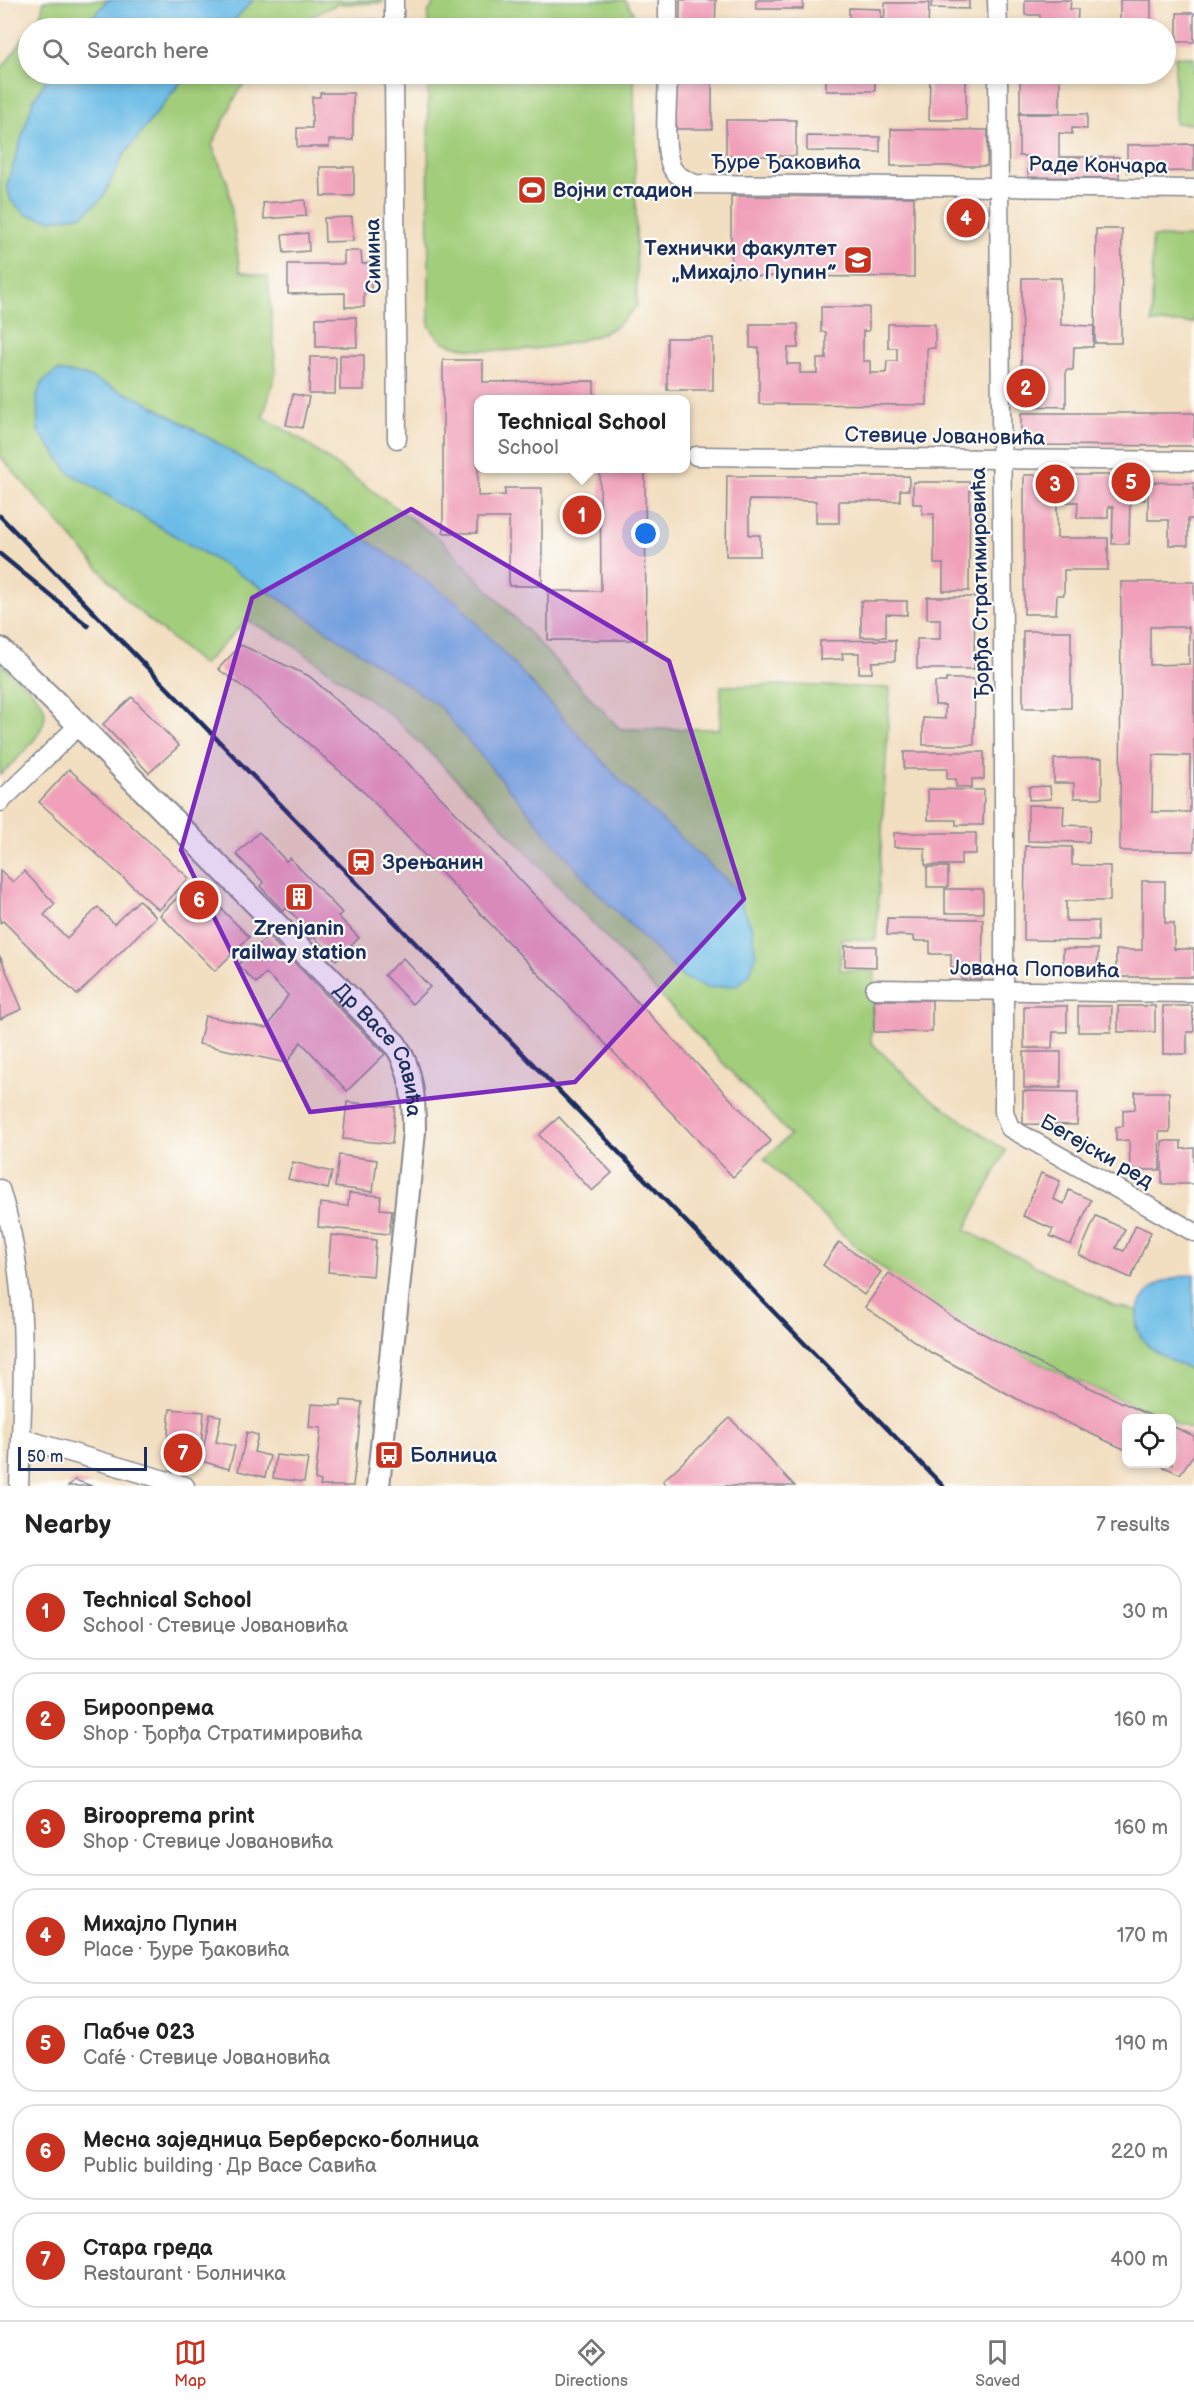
<!DOCTYPE html>
<html lang="en">
<head>
<meta charset="utf-8">
<style>
	:root { --surface:#fff; --page:#f6f6f6; --text:#222; --muted:#767676; --line:#e0e0e0; --accent:#c8321e }
	body { margin:0; font-family:"Balsamiq Sans",sans-serif; background:var(--page); color:var(--text) }
	.controls { position:absolute; right:18px; bottom:18px; display:grid; overflow:hidden; border-radius:12px; box-shadow:0 3px 9px #0003 }
	.controls button { width:54px; height:54px; display:grid; place-items:center; padding:0; border:0; border-bottom:2px solid var(--line); background:var(--surface); color:var(--text); font:30px sans-serif }
	.scale { position:absolute; left:18px; bottom:15px; width:129px; box-sizing:border-box; padding-left:6px; border:3px solid #1b2f5e; border-top:0; font-size:16px; line-height:21px; white-space:nowrap; color:#1b2f5e; -webkit-text-stroke:4px #fdfcf7; paint-order:stroke }
	.you { position:absolute; left:646px; top:534px; width:21px; height:21px; margin:-15px; border:4px solid #fff; border-radius:50%; background:#1a73e8; box-shadow:0 0 0 9px #1a73e833 }
	.badge { display:grid; place-items:center; width:39px; height:39px; border-radius:50%; background:var(--accent); color:#fff; font-size:20px; font-weight:700 }
	.pin { position:absolute; translate:-50% -50%; border:3px solid #fff; box-shadow:0 2px 6px #0006 }
	.popup { position:absolute; left:474px; top:395px; width:216px; height:78px; box-sizing:border-box; display:grid; place-content:center; border-radius:12px; background:var(--surface); filter:drop-shadow(0 2px 4px #0005); font-size:20px; white-space:nowrap; color:var(--muted) }
	.popup b { font-size:22px; color:var(--text) }
	.popup::after { content:''; position:absolute; left:50%; top:100%; margin-left:-12px; border:12px solid transparent; border-top-color:var(--surface) }
	.list { margin:0; padding:0; list-style:none }
	h2 { display:flex; justify-content:space-between; align-items:center; height:78px; margin:0; padding:0 24px; font-size:26px }
	h2 small { font-size:20px; font-weight:400; color:var(--muted) }
	.list li { display:grid; grid-template-columns:39px 1fr auto; gap:18px; align-items:center; box-sizing:border-box; height:96px; margin:0 12px 12px; padding:0 12px; border:2px solid var(--line); border-radius:24px }
	.list b { display:block; font-size:22px; white-space:nowrap }
	.list p { margin:0; font-size:20px; white-space:nowrap; color:var(--muted) }
	.list em { font-size:20px; font-style:normal; color:var(--muted) }
	.icon { flex:none; width:33px; height:33px; fill:none; stroke:currentColor; stroke-width:2; stroke-linecap:round; stroke-linejoin:round }
	.map { position:relative; flex:none; width:1194px; height:1486px; overflow:hidden }
	.search { position:absolute; background:var(--surface); box-shadow:0 3px 9px #0003; left:18px; right:18px; top:18px; height:66px; display:flex; align-items:center; gap:15px; box-sizing:border-box; padding:0 21px; border-radius:33px; color:var(--muted); font-size:22px }
	.sheet { height:834px; background:var(--surface) }
	nav { display:flex; justify-content:space-around; align-items:center; box-sizing:border-box; height:84px; border-top:2px solid var(--line); background:var(--surface); font-size:16px; color:var(--muted) }
	nav a { display:grid; justify-items:center; gap:3px }
	nav .on { color:var(--accent) }
	.map>svg:first-child { display:block }
	.green { fill:#a2cd7a; stroke:#5e7e6c; stroke-width:1.5 }
	.water { fill:#6cbce7; stroke:#4476a2; stroke-width:1.5 }
	.building { fill:#f0a0ba; fill-rule:evenodd }
	.lines { fill:none; stroke-linecap:round; stroke-linejoin:round }
	.minor-casing { stroke:#86868f; stroke-width:21 }
	.tertiary-casing { stroke:#86868f; stroke-width:26 }
	.minor { stroke:#fff; stroke-width:18 }
	.tertiary { stroke:#fff; stroke-width:22 }
	.rail { stroke:#1b2f5e; stroke-width:4.5 }
	.marked { fill:#7b2cbf; fill-opacity:0.2; stroke:#7b2cbf; stroke-width:4.5; stroke-linejoin:round }
	.labels { text-anchor:middle; stroke-width:4.5; stroke-linejoin:round; paint-order:stroke }
	.street-label { font-size:21px; fill:#1b2f5e; stroke:#fdfcf7 }
	.poi-label { font-size:21px; font-weight:bold; fill:#1b2f5e; stroke:#fdfcf7; text-anchor:start }
</style>
</head>
<body>
<div class="map">
<svg width="1194" height="1486" viewBox="0 0 1194 1486">
	<rect width="100%" height="100%" fill="#fdfcf7"/>
	<filter id="ink" filterUnits="userSpaceOnUse"><feTurbulence type="fractalNoise" baseFrequency=".0167" numOctaves="2"/><feDisplacementMap in="SourceGraphic" scale="12" xChannelSelector="R" yChannelSelector="G"/><feConvolveMatrix kernelMatrix="1 2 1 2 8 2 1 2 1" color-interpolation-filters="sRGB"/></filter>
	<filter id="wash" filterUnits="userSpaceOnUse"><feTurbulence type="fractalNoise" baseFrequency=".008" numOctaves="4" result="noise"/><feDisplacementMap in="SourceGraphic" scale="24" xChannelSelector="R" yChannelSelector="G"/><feGaussianBlur stdDeviation="1.35" result="paint"/><feColorMatrix in="noise" values="0 0 0 0 0 0 0 0 0 0 0 0 0 0 0 0 0 1.4 0 .05"/><feComposite in="paint" operator="in"/></filter>
	<g filter="url(#wash)">
		<rect width="100%" height="100%" fill="#f2dec0"/>
		<g class="green">
			<path d="M44,0H108L83,28H31L41,14Z"/>
			<path d="M253,0H383L382,3L337,4L289,28H227Z"/>
			<path d="M436,0H625L633,12L634,28H428V13Z"/>
			<path d="M28,32V74H50L33,101L103,197L123,156L187,74H252L239,90L212,145L228,184L240,271L268,277L276,372L263,417L297,437L441,540L620,729H720L721,686L794,685L890,688L876,940L841,939L840,970L875,971L871,1042L922,1092L1006,1151L965,1230L1115,1306L1137,1310L1136,1329L1148,1346L1194,1371V1431L1172,1422V1418H1164C1093,1388 1022,1358 955,1319C883,1277 823,1217 764,1159L790,1135L481,803L391,715L287,641L247,620L203,665L129,603L0,456V71Z"/>
			<path d="M1175,57H1194V124L1175,123Z"/>
			<path d="M428,74H634L637,306C629,313 622,323 613,328C578,349 482,359 444,342C437,338 433,332 429,325Z"/>
			<rect x="1152" y="237" width="42" height="86"/>
			<path d="M0,663C13,675 31,687 41,702C58,726 15,760 0,775Z"/>
		</g>
		<g class="water">
			<path d="M108,0H253L227,28H83Z"/>
			<path d="M50,74H187L123,156L103,197L83,215L52,220L27,215L11,201L7,185L33,101Z"/>
			<path d="M57,371L84,375L144,401L216,442L320,508L457,602L630,791L734,887L752,928L756,956L749,975L737,985L708,988L684,978L593,888L439,706L272,594L70,473L38,431L37,395L43,381Z"/>
			<path d="M1194,1274V1371C1179,1364 1161,1357 1149,1346C1132,1332 1133,1304 1150,1290C1162,1280 1180,1276 1194,1274Z"/>
		</g>
		<g id="blocks">
			<g class="building">
				<path d="M680,0H716L715,28H680Z"/>
				<rect x="756" y="0" width="47" height="9"/>
				<path d="M932,0H969V9L931,8Z"/>
				<path d="M1025,0H1071L1070,9H1078L1077,28H1040V15H1025Z"/>
				<rect x="1120" y="0" width="31" height="21"/>
				<path d="M885,3H929L928,28H884Z"/>
				<path d="M849,8L881,9V23H849Z"/>
				<rect x="1177" y="13" width="17" height="29"/>
				<path d="M377,19V28H328V22H339V20Z"/>
				<path d="M296,74H353L354,78L296,79Z"/>
				<rect x="676" y="74" width="36" height="55"/>
				<path d="M757,74H790L789,80L757,79Z"/>
				<rect x="826" y="74" width="49" height="17"/>
				<path d="M930,74H966V120H929Z"/>
				<rect x="1020" y="77" width="40" height="36"/>
				<path d="M320,93H353V140H329V147H297V128H312V97H320Z"/>
				<path d="M1019,114H1087V129L1072,128V134L1059,133V157H1119V178L1028,177V156H1019Z"/>
				<rect x="726" y="120" width="70" height="36"/>
				<path d="M891,129L988,130L987,166H891Z"/>
				<path d="M807,136L880,137V152L807,151Z"/>
				<path d="M1194,144V171L1127,172V145Z"/>
				<path d="M320,167H354V196H321Z"/>
				<path d="M731,196L914,197V277L731,276Z"/>
				<path d="M305,200L306,216L264,219L263,203Z"/>
				<path d="M352,217L353,241L325,242L324,218Z"/>
				<path d="M1096,229H1122L1121,343H1095Z"/>
				<path d="M308,233L309,251L284,253L282,235Z"/>
				<path d="M344,251H361L362,264L371,263V293H364V307H345V293L288,294V264H344Z"/>
				<path d="M1022,278H1061V325L1094,326L1093,347H1074L1073,370H1066V407L1021,406Z"/>
				<path d="M821,307H869V331H863V361H870V373H886L887,361H897V348H888V324H935V348H927V405L759,404V348H750V324H798V348H788L787,364H800V373H817V359H826V332H821Z"/>
				<path d="M356,317L357,347H316V318Z"/>
				<rect x="667" y="338" width="46" height="52"/>
				<rect x="340" y="355" width="24" height="35"/>
				<path d="M310,357H336L335,394H309Z"/>
				<path d="M443,360H483V382L594,381V400H478V496L505,495V488H542V586H509V518H477V533H443Z"/>
				<path d="M293,394L309,397L302,428L286,425Z"/>
				<path d="M1021,413H1194V446L1021,445Z"/>
				<path d="M600,468H645L646,640H548V591H601Z"/>
				<path d="M1024,475H1146L1145,500H1130L1129,544H1112L1113,507H1108V518H1077L1078,502H1057V538H1108V570H1064V595H1057L1056,614H1024Z"/>
				<path d="M727,476H909V490H900V501H839V523H816V501L749,500V535H760V556H726Z"/>
				<path d="M913,482H970L969,591H943V564H934V514H922V504H913Z"/>
				<path d="M1148,482L1194,483V519H1188V545H1169V520H1148Z"/>
				<path d="M1121,582H1194V851H1120ZM1150,627H1189V664L1150,665ZM1153,755L1190,756V812H1152Z"/>
				<path d="M927,597H975L974,669H917V639H940V619H927Z"/>
				<path d="M861,601H907V615L886,614V637H861Z"/>
				<rect x="1023" y="631" width="48" height="77"/>
				<path d="M895,640V661L872,662V673H859V653H842L843,659L820,660V641Z"/>
				<path d="M241,645L309,676L403,758L771,1141L733,1177L367,795L251,693L218,669Z"/>
				<path d="M946,679H975L974,745H923V718L945,719V705H935V682H946Z"/>
				<path d="M132,697L179,746L149,773L103,724Z"/>
				<path d="M904,752H984V779H972V787H956V779H947V769H904Z"/>
				<path d="M1102,758V798H1074V783H1054V759Z"/>
				<path d="M69,769L189,878L159,910L39,802Z"/>
				<path d="M1050,786L1051,799L1029,800V787Z"/>
				<path d="M928,789L984,790L983,825H956V820H928Z"/>
				<path d="M1028,805L1064,806L1063,825L1090,826L1089,842L1028,841Z"/>
				<path d="M259,832L286,861L290,858L342,913L338,916L359,938L336,960L314,937L310,940L300,929L303,925L287,908L283,911L260,886L264,883L236,854Z"/>
				<path d="M894,833H976V854H961V865H925V848L894,847Z"/>
				<path d="M1025,846L1072,847V865L1110,866V901H1066V921H1098V941L1024,940Z"/>
				<rect x="927" y="867" width="21" height="20"/>
				<path d="M0,870L13,882L24,871L55,904L44,915L67,938L98,907L114,924L139,900L156,917L77,995L3,921L0,923Z"/>
				<path d="M194,881L249,937L215,971L160,915Z"/>
				<path d="M1142,881H1165V923H1174V949H1194V977H1116V950H1142Z"/>
				<rect x="945" y="889" width="38" height="24"/>
				<path d="M887,918L983,919L982,980H962V967H951V954H930V941H914V936L887,935Z"/>
				<path d="M268,936L385,1054L347,1091L301,1042L287,1063L199,1044L205,1016L267,1028L288,995L266,973L256,983L238,965Z"/>
				<path d="M845,946H876V967L845,966Z"/>
				<path d="M1063,949H1098L1097,975H1063Z"/>
				<path d="M0,956L22,1009L0,1019Z"/>
				<path d="M403,958L430,987L412,1004L384,975Z"/>
				<rect x="874" y="1000" width="58" height="32"/>
				<path d="M1024,1006H1067V1032H1053L1052,1048H1024Z"/>
				<path d="M1078,1006H1112L1111,1032H1078Z"/>
				<rect x="1118" y="1006" width="37" height="26"/>
				<path d="M1163,1006H1192L1194,1032H1187V1054H1163Z"/>
				<rect x="1024" y="1052" width="37" height="36"/>
				<path d="M1023,1091L1078,1092L1077,1125L1023,1124Z"/>
				<path d="M1135,1092H1169L1170,1132H1159L1160,1170H1130L1129,1140L1116,1141V1127L1123,1126V1110L1135,1109Z"/>
				<path d="M347,1102L395,1107L392,1144L343,1139Z"/>
				<path d="M559,1117L612,1173L592,1191L539,1135Z"/>
				<path d="M1162,1141H1181V1149L1194,1148V1184H1162Z"/>
				<path d="M339,1155L377,1160L373,1192L335,1187Z"/>
				<path d="M293,1162L332,1172L328,1189L288,1179Z"/>
				<path d="M1041,1173L1060,1181L1053,1199L1064,1204L1069,1190L1091,1200L1071,1245L1050,1236L1053,1229L1023,1216Z"/>
				<path d="M349,1193L381,1196L380,1209L392,1210L389,1234L318,1227L320,1203L348,1206Z"/>
				<path d="M1096,1216L1125,1229L1116,1248L1124,1251L1136,1225L1151,1232L1131,1278L1079,1255Z"/>
				<path d="M331,1235L376,1240L373,1276L328,1272Z"/>
				<path d="M839,1242L881,1272L864,1295L823,1265Z"/>
				<path d="M889,1273L954,1318L1047,1368L1156,1418H1126V1450L1023,1402L930,1352L865,1307Z"/>
				<path d="M341,1400L362,1402L353,1486H320L321,1481L315,1479L321,1428L309,1427L311,1404L341,1406Z"/>
				<path d="M170,1409L204,1412L200,1459L166,1456Z"/>
				<path d="M210,1414L221,1416L216,1442L235,1446L229,1469L201,1461Z"/>
				<path d="M730,1418L795,1486H667L663,1481Z"/>
				<path d="M1172,1426L1194,1436V1454L1180,1474L1157,1464H1172Z"/>
				<path d="M247,1432L258,1435L254,1452L270,1456L265,1477L238,1471Z"/>
				<path d="M276,1455L308,1459L304,1482L273,1478Z"/>
				<path d="M75,1480L92,1486H68Z"/>
			</g>
		</g>
	</g>
	<g filter="url(#ink)">
		<use href="#blocks" fill-opacity="0" stroke="#86868f" stroke-width="1.5"/>
		<g class="lines">
			<g class="minor-casing">
				<g id="minor">
					<path d="M394,0V28"/>
					<path d="M997,0L998,28"/>
					<path d="M668,28V0"/>
					<path d="M394,74L397,439"/>
					<path d="M668,74C668,98 662,147 672,168C676,176 686,180 695,184L1194,189"/>
					<path d="M998,74L1004,745V1112L1010,1128L1194,1232"/>
					<path d="M696,456L1194,461"/>
					<path d="M0,802L79,725"/>
					<path d="M875,989L1194,993"/>
					<path d="M0,1189C31,1285 23,1387 19,1486"/>
					<path d="M21,1438L185,1486"/>
				</g>
			</g>
			<g class="tertiary-casing">
				<g id="tertiary">
					<path id="s1" d="M0,649L79,725L395,1044C413,1070 414,1101 414,1132L378,1486"/>
				</g>
			</g>
			<use href="#minor" class="minor"/>
			<use href="#tertiary" class="tertiary"/>
			<g class="rail">
				<path d="M0,516L943,1486"/>
				<path d="M0,554L88,626"/>
			</g>
		</g>
	</g>
	<path class="marked" d="M411,509L669,661L744,899L575,1082L310,1112L181,850L252,598Z"/>
	<defs>
		<g id="stadium-square" transform="scale(1.5)"><rect x="-9" y="-9" width="18" height="18" rx="4" fill="#c8321e" stroke="#fdfcf7"/><path d="M0-5a6.5 5 0 1 0 0 10a6.5 5 0 1 0 0-10ZM-3.5-1.8h7v3.6h-7Z" fill="#fff"/></g>
		<g id="university-square" transform="scale(1.5)"><rect x="-9" y="-9" width="18" height="18" rx="4" fill="#c8321e" stroke="#fdfcf7"/><path d="M0-5L7-2L0 1L-7-2ZM-4 1L0 2.5L4 1V4Q0 6-4 4Z" fill="#fff"/></g>
		<g id="station-square" transform="scale(1.5)"><rect x="-9" y="-9" width="18" height="18" rx="4" fill="#c8321e" stroke="#fdfcf7"/><path d="M-3-6H3Q5-6 5-4V2Q5 4 3 4L4.5 6H3L1.5 4h-3L-3 6H-4.5L-3 4Q-5 4-5 2V-4Q-5-6-3-6ZM-3.5-4v3h7v-3ZM-3.5 1v1.5H-2V1ZM2 1v1.5H3.5V1Z" fill="#fff"/></g>
		<g id="building-square" transform="scale(1.5)"><rect x="-9" y="-9" width="18" height="18" rx="4" fill="#c8321e" stroke="#fdfcf7"/><path d="M-4-6H4V6H1V3H-1V6H-4ZM-2.5-4.3h1.7v1.8h-1.7ZM.8-4.3h1.7v1.8H.8ZM-2.5-1h1.7V.8h-1.7ZM.8-1h1.7V.8H.8Z" fill="#fff"/></g>
		<g id="bus-square" transform="scale(1.5)"><rect x="-9" y="-9" width="18" height="18" rx="4" fill="#c8321e" stroke="#fdfcf7"/><path d="M-5-6H5V4H4V6H2V4H-2V6H-4V4H-5ZM-3.5-4V0h7V-4ZM-3.5 1.2v1.5H-2V1.2ZM2 1.2v1.5H3.5V1.2Z" fill="#fff"/></g>
	</defs>
	<g fill-rule="evenodd">
		<use href="#stadium-square" x="532" y="190"/>
		<use href="#university-square" x="858" y="260"/>
		<use href="#station-square" x="361" y="862"/>
		<use href="#building-square" x="299" y="897"/>
		<use href="#bus-square" x="389" y="1455"/>
	</g>
	<g class="labels">
		<g class="street-label">
			<text x="786" y="169">Ђуре Ђаковића</text>
			<text transform="translate(1098 165) rotate(1)" y="7">Раде Кончара</text>
			<text transform="translate(373 256) rotate(-91)" y="7">Симина</text>
			<text transform="translate(945 436) rotate(1)" y="7">Стевице Јовановића</text>
			<text transform="translate(980 583) rotate(-91)" y="7">Ђорђа Стратимировића</text>
			<text transform="translate(1035 969) rotate(1)" y="7">Јована Поповића</text>
			<text dy="7" stroke="none"><textPath href="#s1" startOffset="556">Др Васе Савића</textPath></text>
			<text transform="translate(1097 1151) rotate(30)" y="7">Бегејски ред</text>
		</g>
		<g class="poi-label">
			<text x="553" y="197">Војни стадион</text>
			<text x="837" y="255" text-anchor="end">Технички факултет<tspan x="837" dy="24">„Михајло Пупин”</tspan></text>
			<text x="382" y="869">Зрењанин</text>
			<text x="299" y="935" text-anchor="middle">Zrenjanin<tspan x="299" dy="24">railway station</tspan></text>
			<text x="410" y="1462">Болница</text>
		</g>
	</g>
</svg>
<div class="controls">
<button><svg class="icon" aria-label="locate" viewBox="0 0 24 24"><circle cx="12" cy="12" r="6"/><path d="M12 2v4M12 18v4M2 12h4M18 12h4"/></svg></button>
</div>
<div class="scale">50 m</div>
<div class="you"></div>
<div class="pin badge" style="left:582px;top:515px">1</div>
<div class="popup"><b>Technical School</b>School</div>
<div class="pin badge" style="left:1026px;top:388px">2</div>
<div class="pin badge" style="left:1055px;top:484px">3</div>
<div class="pin badge" style="left:966px;top:218px">4</div>
<div class="pin badge" style="left:1131px;top:482px">5</div>
<div class="pin badge" style="left:199px;top:900px">6</div>
<div class="pin badge" style="left:183px;top:1453px">7</div>
<div class="search"><svg class="icon" aria-label="search" viewBox="0 0 24 24"><circle cx="10" cy="10" r="6"/><path d="M15 15l6 6"/></svg>Search here</div>
</div>
<section class="sheet">
<h2>Nearby<small>7 results</small></h2>
<ul class="list">
<li><span class="badge">1</span><div><b>Technical School</b><p>School · Стевице Јовановића</p></div><em>30 m</em></li>
<li><span class="badge">2</span><div><b>Бироопрема</b><p>Shop · Ђорђа Стратимировића</p></div><em>160 m</em></li>
<li><span class="badge">3</span><div><b>Birooprema print</b><p>Shop · Стевице Јовановића</p></div><em>160 m</em></li>
<li><span class="badge">4</span><div><b>Михајло Пупин</b><p>Place · Ђуре Ђаковића</p></div><em>170 m</em></li>
<li><span class="badge">5</span><div><b>Пабче 023</b><p>Café · Стевице Јовановића</p></div><em>190 m</em></li>
<li><span class="badge">6</span><div><b>Месна заједница Берберско-болница</b><p>Public building · Др Васе Савића</p></div><em>220 m</em></li>
<li><span class="badge">7</span><div><b>Стара греда</b><p>Restaurant · Болничка</p></div><em>400 m</em></li>
</ul>
</section>
<nav>
<a class="on"><svg class="icon" aria-label="map" viewBox="0 0 24 24"><path d="M3 6l6-2 6 2 6-2v14l-6 2-6-2-6 2zM9 4v14M15 6v14"/></svg>Map</a>
<a><svg class="icon" aria-label="directions" viewBox="0 0 24 24"><path d="M12 3l9 9-9 9-9-9zM9 14v-3h6M13 9l2 2-2 2"/></svg>Directions</a>
<a><svg class="icon" aria-label="saved" viewBox="0 0 24 24"><path d="M7 4h10v16l-5-4-5 4z"/></svg>Saved</a>
</nav>
</body>
</html>
